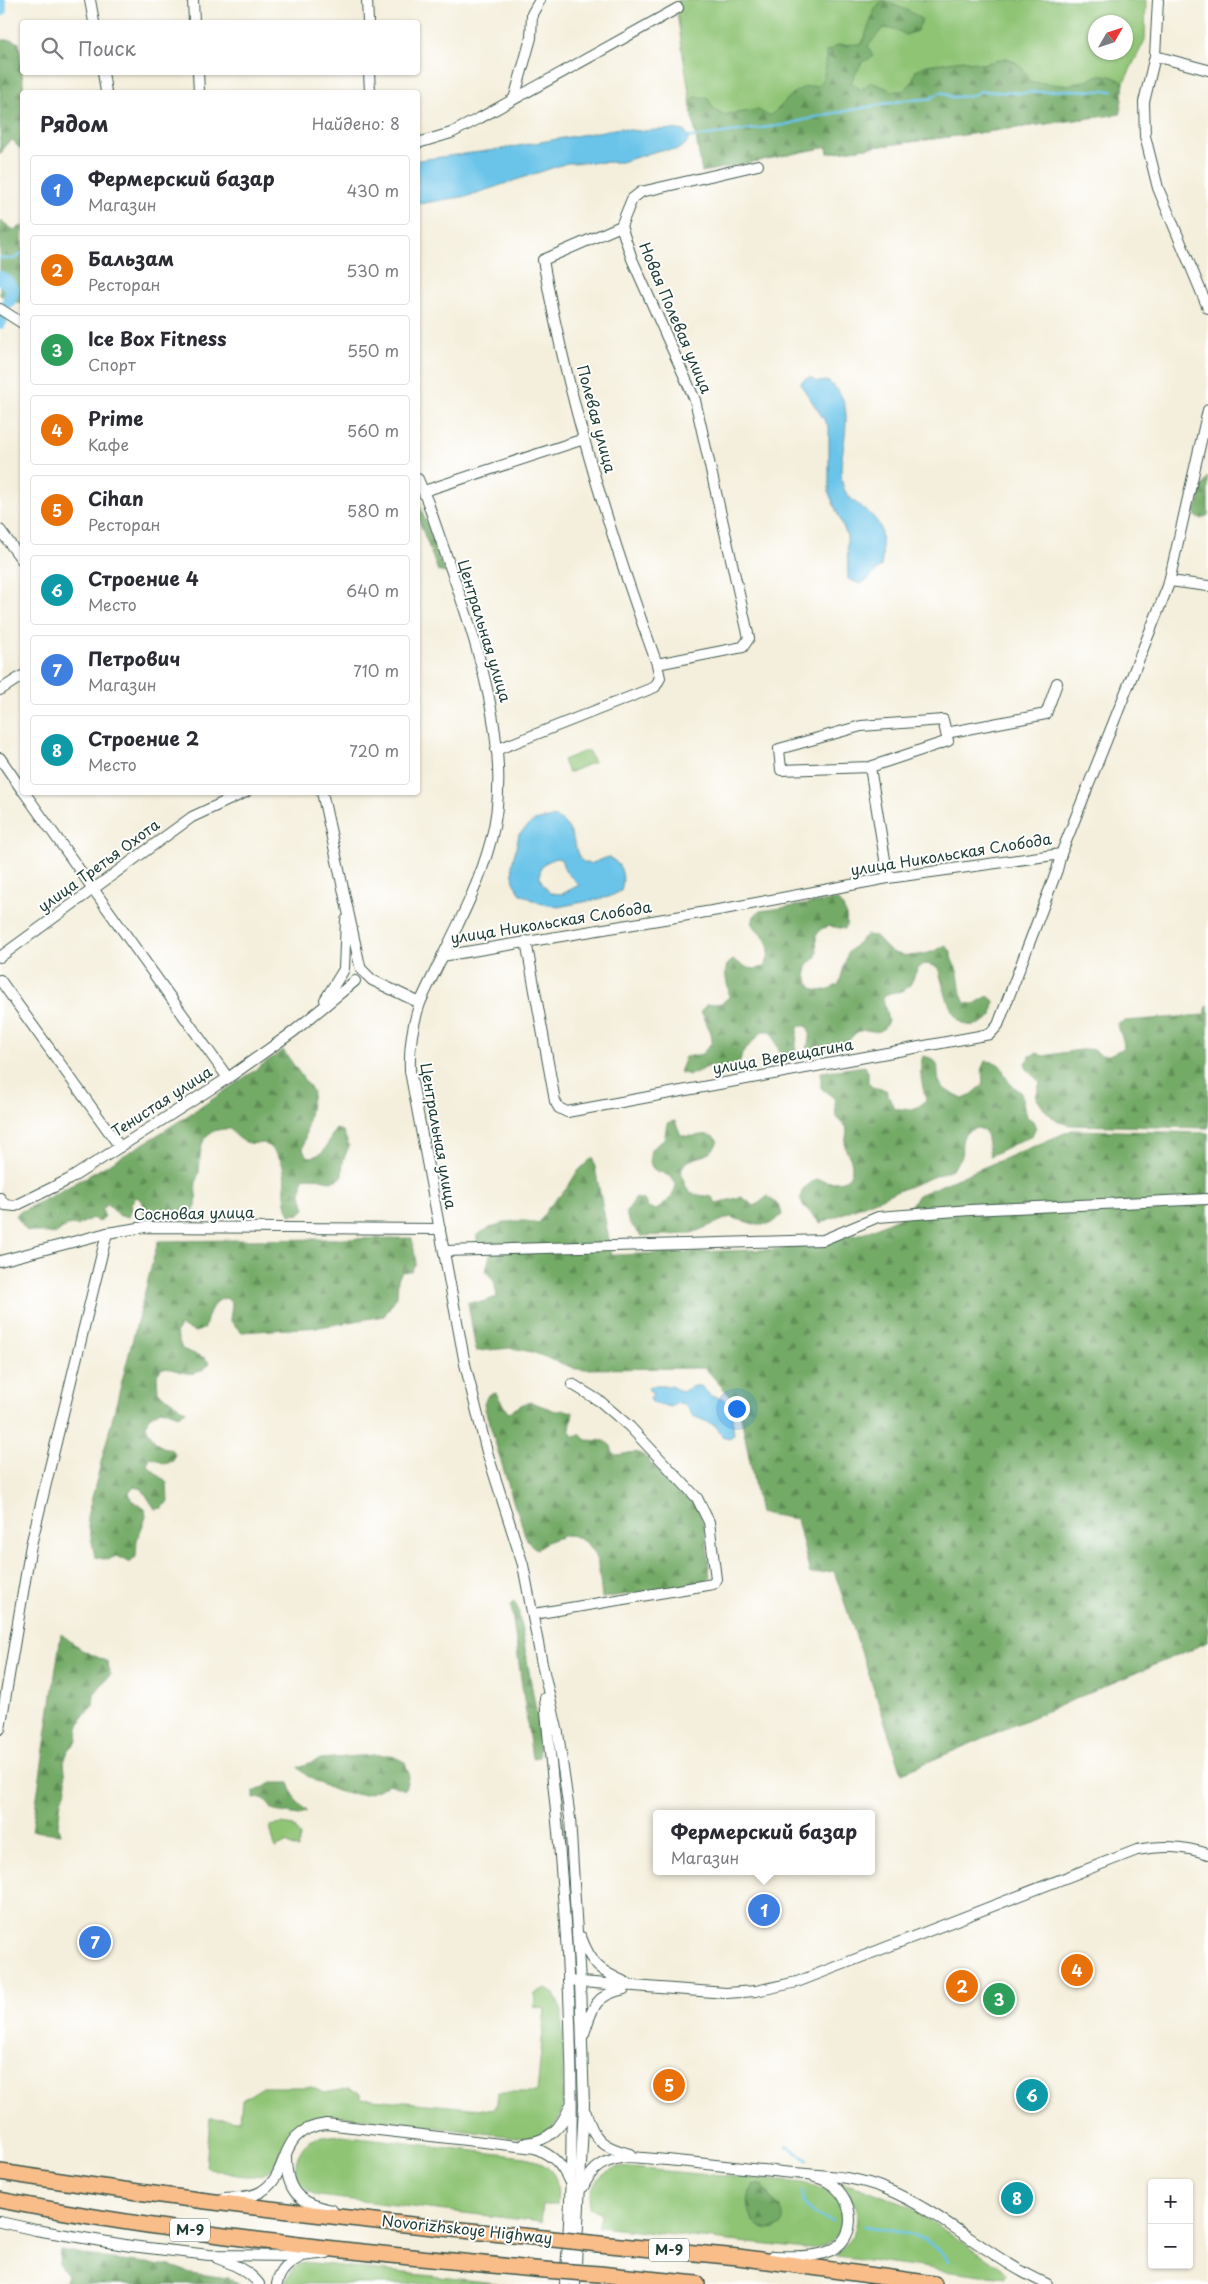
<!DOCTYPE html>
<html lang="ru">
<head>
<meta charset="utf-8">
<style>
	:root { --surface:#fff; --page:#f7f7f7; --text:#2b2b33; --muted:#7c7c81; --line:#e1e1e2; --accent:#7c3aed }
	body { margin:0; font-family:"Playpen Sans",sans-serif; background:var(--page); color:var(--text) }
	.controls { position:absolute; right:15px; bottom:15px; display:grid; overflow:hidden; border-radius:5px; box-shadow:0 1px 4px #0004 }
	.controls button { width:45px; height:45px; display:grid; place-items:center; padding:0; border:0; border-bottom:1px solid var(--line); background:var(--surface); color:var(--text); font:25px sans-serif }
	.compass { position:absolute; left:1088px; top:15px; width:45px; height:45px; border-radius:50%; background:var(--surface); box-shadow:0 1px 4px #0004; rotate:51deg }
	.you { position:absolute; left:736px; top:1408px; width:18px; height:18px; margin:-12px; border:4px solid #fff; border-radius:50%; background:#1a73e8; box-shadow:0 0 0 8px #1a73e833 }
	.badge { display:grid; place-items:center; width:32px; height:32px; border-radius:50%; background:var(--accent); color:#fff; font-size:16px; font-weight:700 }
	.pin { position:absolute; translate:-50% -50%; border:2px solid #fff; box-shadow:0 1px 5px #0006 }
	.popup { position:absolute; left:653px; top:1810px; width:222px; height:65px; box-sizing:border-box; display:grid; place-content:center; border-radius:5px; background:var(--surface); filter:drop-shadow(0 1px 4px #0005); font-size:16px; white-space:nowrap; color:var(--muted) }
	.popup b { font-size:19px; color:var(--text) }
	.popup::after { content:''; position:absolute; left:50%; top:100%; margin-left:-10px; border:10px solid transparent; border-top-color:var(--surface) }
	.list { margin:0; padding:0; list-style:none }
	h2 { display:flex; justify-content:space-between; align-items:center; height:65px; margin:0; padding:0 20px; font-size:21px }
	h2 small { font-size:16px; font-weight:400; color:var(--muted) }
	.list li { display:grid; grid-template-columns:32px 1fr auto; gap:15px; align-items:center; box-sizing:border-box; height:70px; margin:0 10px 10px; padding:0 10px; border:1px solid var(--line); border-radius:5px }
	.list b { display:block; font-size:19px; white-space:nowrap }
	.list p { margin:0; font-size:16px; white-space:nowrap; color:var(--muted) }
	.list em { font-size:16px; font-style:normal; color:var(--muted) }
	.icon { flex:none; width:28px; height:28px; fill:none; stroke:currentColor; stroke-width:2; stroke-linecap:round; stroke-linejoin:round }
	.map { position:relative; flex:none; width:1208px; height:2284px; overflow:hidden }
	.search { position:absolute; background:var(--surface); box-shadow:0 1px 4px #0004; left:20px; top:20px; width:400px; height:55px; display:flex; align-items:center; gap:12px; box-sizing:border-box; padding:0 18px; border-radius:5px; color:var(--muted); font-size:19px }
	.panel { position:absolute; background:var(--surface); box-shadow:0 1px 4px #0004; left:20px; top:90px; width:400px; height:705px; border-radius:5px }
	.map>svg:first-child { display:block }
	.grass { fill:#8fc475; stroke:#578054; fill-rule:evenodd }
	.forest { fill:url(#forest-firs); stroke:#49744d }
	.water { fill:#6bc4e9; stroke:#45808e; fill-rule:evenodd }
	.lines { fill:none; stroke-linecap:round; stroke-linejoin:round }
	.stream { stroke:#6bc4e9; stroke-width:2.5 }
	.river { stroke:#6bc4e9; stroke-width:14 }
	.minor-casing { stroke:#3f584d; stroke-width:12 }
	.highway-casing { stroke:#3f584d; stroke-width:18 }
	.minor { stroke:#fff; stroke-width:10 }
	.highway { stroke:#f8bd89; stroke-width:15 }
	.highway-bridge-casing { stroke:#3f584d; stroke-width:18; stroke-linecap:butt }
	.highway-bridge { stroke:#f8bd89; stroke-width:15 }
	.labels { text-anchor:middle; stroke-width:4; stroke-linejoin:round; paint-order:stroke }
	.shield { fill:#fff; stroke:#627771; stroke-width:1 }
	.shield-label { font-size:14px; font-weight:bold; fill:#1f3d34 }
	.street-label { font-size:15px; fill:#1f3d34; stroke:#fff }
</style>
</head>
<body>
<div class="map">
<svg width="1208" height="2284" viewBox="0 0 1208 2284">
	<defs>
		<pattern id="forest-firs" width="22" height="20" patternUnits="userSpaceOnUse" patternTransform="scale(1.25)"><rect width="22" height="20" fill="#73aa66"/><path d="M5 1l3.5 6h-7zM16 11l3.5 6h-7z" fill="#5e8c55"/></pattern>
	</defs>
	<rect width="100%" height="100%" fill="#fff"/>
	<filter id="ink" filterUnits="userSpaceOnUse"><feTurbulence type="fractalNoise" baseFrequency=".02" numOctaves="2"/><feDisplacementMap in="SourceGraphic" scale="10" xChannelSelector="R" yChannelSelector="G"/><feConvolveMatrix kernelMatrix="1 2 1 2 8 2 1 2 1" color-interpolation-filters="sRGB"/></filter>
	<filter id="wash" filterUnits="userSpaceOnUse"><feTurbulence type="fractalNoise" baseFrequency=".0096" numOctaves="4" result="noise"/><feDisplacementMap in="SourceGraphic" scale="20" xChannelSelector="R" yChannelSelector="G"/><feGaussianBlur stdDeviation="1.12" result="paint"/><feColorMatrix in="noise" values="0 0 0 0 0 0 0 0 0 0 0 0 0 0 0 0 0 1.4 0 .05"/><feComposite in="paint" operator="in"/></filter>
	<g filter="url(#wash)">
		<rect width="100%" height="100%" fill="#f4efdc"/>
		<g class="grass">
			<path d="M678,0H1146L1145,40L1124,82L1120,114L828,153L827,147L702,172L683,55L677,12ZM1096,22H1126V52H1096Z"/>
			<path d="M588,750L594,762L568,773L563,760Z"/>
			<path d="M282,1824L294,1826L300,1837L298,1849L286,1843L275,1848L270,1826Z"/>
			<path d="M545,1988L554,1994L562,2011L563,2104C561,2127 545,2135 524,2138L337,2115C266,2117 290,2170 259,2175C242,2179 222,2171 206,2167L210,2118L240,2120L242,2100L263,2087H311L324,2093L349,2089L361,2093V2098L493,2110L497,2103L498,2092H537L545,2009L534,2007L535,1994Z"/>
			<path d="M341,2135L525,2157C554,2166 560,2176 557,2205H543L541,2222L318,2196C301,2189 291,2175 298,2156C301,2150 304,2144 310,2141C320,2136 330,2136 341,2135Z"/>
			<path d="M618,2167L804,2183C814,2186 825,2188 833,2195C847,2209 845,2233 828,2243C821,2248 812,2248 805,2249L599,2227L600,2212L589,2208C591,2185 595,2175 618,2167ZM750,2191H768L771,2199L782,2210L776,2229L768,2228L753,2221C749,2209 749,2202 750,2191Z"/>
			<path d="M841,2183L865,2189L906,2205L1001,2268L1006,2274L1005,2278L837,2256C840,2249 848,2244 852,2237C863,2217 854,2199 841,2183Z"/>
			<path d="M305,2262L504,2284H284L295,2266Z"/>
		</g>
		<g class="forest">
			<path d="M882,0C896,7 912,10 922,20L917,31L906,35L895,29L883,28L868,46L873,57L862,62L851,82L861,90L871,82L893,91H904L912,82L916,70L927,65L963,60L982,64L1007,58L1017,63L1025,72L1030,83C1042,81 1051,85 1063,85C1072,85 1077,81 1087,81C1101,71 1110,75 1124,82L1120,114L828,153L827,147L702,172L690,102L695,97H707L713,108L722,115L758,110L769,116C788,104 791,85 817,86L824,77L826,52L838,45L862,44L875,9Z"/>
			<path d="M0,40H12L19,43L24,92L22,149L18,147L13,140L6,144L0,155Z"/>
			<path d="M0,220L14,230L22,226V303H19L0,295Z"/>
			<path d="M1208,477V515L1202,519L1197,518L1194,512L1200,500L1197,490L1204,485Z"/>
			<path d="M418,501L445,573L438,571L418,518Z"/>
			<path d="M837,900C845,908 849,918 845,929L829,926L821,929L816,936L817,952L815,959L808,964L806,972C808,996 823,993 839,984L848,952L866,935L875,936C880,940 886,949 892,952C907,959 932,955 945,945L951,951C950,961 956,965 958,974C961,987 958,989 965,1003L974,1004L988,996L994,1001L992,1016C954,1047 946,994 938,968C911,954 919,983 904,990C895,994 890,990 883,998L888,1021C879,1040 873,1027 860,1031C853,1033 849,1041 845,1046H837L814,1055L807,1049L810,1033L807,1026H799C795,1036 798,1046 793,1057L786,1059C776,1051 777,1042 771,1031H763L742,1053L740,1061L734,1067L727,1070L712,1065L690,1075L679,1072L685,1057L702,1054L712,1042L711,1033L701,1011L706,1005L722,1003L729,997C729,985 723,978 727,965L733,960L748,968L756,969L764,967C775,949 766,937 752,925L754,916L760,911Z"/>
			<path d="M1208,1005V1128L1071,1125C1055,1123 1044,1111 1036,1097L1040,1082L1028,1071L1025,1063L1030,1056L1037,1053L1043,1056L1086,1049L1094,1050L1101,1055H1109L1124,1048L1123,1040L1117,1024L1125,1021L1204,1015Z"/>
			<path d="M283,1050L313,1092L303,1150L308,1157C328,1156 326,1142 336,1129L343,1131L349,1146L343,1161L342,1177C329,1187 318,1174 303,1178L301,1194L305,1209L299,1214L290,1215C277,1187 297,1165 264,1143C247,1145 241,1142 230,1129C199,1128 201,1147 199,1171C199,1175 196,1178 196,1182C194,1194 200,1202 193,1212L144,1215L143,1202L137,1197L131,1203L132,1210L128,1217L120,1216L107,1204L102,1210L105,1217L99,1222L92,1218L77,1226L69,1225L55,1234L27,1231L16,1216L18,1213C111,1167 199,1111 283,1050Z"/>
			<path d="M923,1056C947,1060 932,1075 942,1086C947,1092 957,1096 963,1099L970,1096L983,1085L982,1068L985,1061C1006,1062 1000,1070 1009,1082C1012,1086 1018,1089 1021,1093C1024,1099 1023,1109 1026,1116L1033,1121L1036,1128L1032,1135L990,1156L986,1133L979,1128C961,1130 961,1141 962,1157L952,1169L820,1223L803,1205L800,1198L803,1189L816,1179C832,1183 857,1187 851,1160C849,1155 845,1151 845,1145C845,1138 848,1134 846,1126C832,1118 837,1111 834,1098L821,1088V1072L865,1066L868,1073V1082L872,1087L886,1090L894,1108C907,1110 918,1111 926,1099C922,1085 918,1070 923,1056Z"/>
			<path d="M675,1121L681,1135C696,1140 706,1128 718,1141C716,1146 713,1150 709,1153C698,1160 676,1158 683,1179C690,1199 695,1193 712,1197L716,1203L741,1197L755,1206L768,1196L780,1207L782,1215L770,1224H754L730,1217L690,1234L641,1236L628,1221L626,1212L636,1198L644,1200L648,1207L656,1210C667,1203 687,1186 667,1175C661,1171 654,1173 651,1165C649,1160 650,1154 651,1149L664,1140L667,1123Z"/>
			<path d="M1072,1130L1208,1133V1642L902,1773L834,1571L810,1574L797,1519L760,1513L739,1406L705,1368L576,1369L532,1352L512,1348L476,1351L468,1302H482L497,1297L494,1281L486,1271L492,1246L477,1245V1235C498,1222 515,1218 539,1223L548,1208L567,1188L577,1172L593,1157L612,1255L781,1249L865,1233L904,1215L918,1195Z"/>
			<path d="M412,1238L416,1263L411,1271L402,1272L398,1279L397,1296L384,1316L320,1327L241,1332L230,1320L232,1303L226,1298C211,1301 208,1315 205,1328L196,1332L180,1326L176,1333L182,1349L205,1358L210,1364C190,1382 183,1369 162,1368L157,1375L158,1392L186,1411L179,1415L162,1409L148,1418L146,1426C149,1432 154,1443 161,1446C167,1449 169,1447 175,1453L173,1461L165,1464L150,1457L147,1465L167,1483L168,1501L163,1508L155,1509L142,1489L134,1486L129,1492L131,1500L145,1508L146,1517L137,1540L136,1557L130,1563L116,1556L108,1560L95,1557L87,1517L158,1241Z"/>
			<path d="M496,1393L508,1413L523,1404L531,1402L556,1411L565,1410L573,1412L570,1429L573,1437L580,1434L586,1440L605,1441L611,1446L613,1454C622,1457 633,1449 642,1454C650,1459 656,1470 663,1476C671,1484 682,1489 690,1498C708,1518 707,1552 710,1578L704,1583L602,1598C599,1576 601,1551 580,1539C573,1535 568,1534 561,1537C552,1540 544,1542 537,1549C521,1541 524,1521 515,1507L485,1409L484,1403L488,1395Z"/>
			<path d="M514,1601L518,1609L538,1722L539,1757L532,1758L511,1606Z"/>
			<path d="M61,1634L82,1650L108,1662L110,1675L94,1694L93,1707L83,1716L78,1728L77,1741L68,1751L64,1762L67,1789L61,1800L58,1826L60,1834L32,1831Z"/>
			<path d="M372,1755H390L405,1762L409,1774L405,1790L389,1784C364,1799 349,1797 323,1785C312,1779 305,1776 298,1767L321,1759Z"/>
			<path d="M272,1783H289L295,1799L307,1811L299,1815L274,1811L263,1798L254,1799V1792Z"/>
			<path d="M754,2184L762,2185C767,2190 768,2195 771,2199C779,2209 786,2211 782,2225C756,2240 739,2207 754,2184Z"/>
			<path d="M60,2250L105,2258L171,2266L191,2273L228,2278L240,2284H64L67,2275L59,2264Z"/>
		</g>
		<g class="water">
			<path d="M620,128C645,135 660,126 685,131L689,138L686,144L677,150H660L621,162L567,163L468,196L418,204V160L495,150Z"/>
			<path d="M810,377L818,382L827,381C863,403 836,451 842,482C846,504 870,507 879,525C882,530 881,538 882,544C882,551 883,559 881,567L867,580L860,584L848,579L847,536L829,493V427L801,385L802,381Z"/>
			<path d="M554,817C578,827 570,847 583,862L590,864L608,857C623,864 625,876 621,891L609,897L558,907L539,903L521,894L514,884L512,865L519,834L534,821ZM555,858L561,859L565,871L579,885L562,894L550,893C542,883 536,877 543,864Z"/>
			<path d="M650,1386H671L682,1392L693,1386H701L711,1396L722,1398L731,1406L734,1435L729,1438L722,1436L715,1425L693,1416L684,1404L678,1403L671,1407L653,1403L650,1399L653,1393L648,1389Z"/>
		</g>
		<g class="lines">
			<g class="stream">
				<path d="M685,138L784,125L824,115L906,100L929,99L941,92L952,97L971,96L981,91L1022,93L1067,90L1113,91"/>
				<path d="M0,258L15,259L22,253"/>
				<path d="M786,2146L807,2158V2160"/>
				<path d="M802,2191C801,2210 818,2217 833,2221"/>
				<path d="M864,2226C893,2232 933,2232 948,2261"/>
			</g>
			<g class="river">
				<path d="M0,4V10"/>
				<path d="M0,278L6,281L13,291L9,301"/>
				<path d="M0,322L1,320"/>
			</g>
		</g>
	</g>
	<g filter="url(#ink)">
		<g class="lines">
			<g class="minor-casing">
				<g id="minor">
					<path d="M90,0L94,22"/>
					<path d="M193,0L194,22"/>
					<path d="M367,0L368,22"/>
					<path d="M1158,0L1155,56L1144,102L1145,136L1158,188L1208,308"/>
					<path d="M1155,56L1208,70"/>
					<path d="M103,72L106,92"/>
					<path d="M198,72L199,92"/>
					<path d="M369,72L370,92"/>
					<path d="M514,99L531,38L532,14L540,0"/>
					<path d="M418,143L451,133L480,118L678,8"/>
					<path d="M621,226L543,260C567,397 609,533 657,664"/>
					<path d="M0,309L22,323"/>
					<path d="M418,479L428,503C461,602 519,736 491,840C476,897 444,950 420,1003C412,1026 409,1046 410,1071L465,1364L487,1452L523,1565L542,1664L558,1733L570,1818L580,1982L584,2105L575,2284"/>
					<path d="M424,491L584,439"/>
					<path d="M0,530L22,560"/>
					<path d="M1170,581L1208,586"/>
					<path d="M0,690L22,676"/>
					<path d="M946,733L1046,714L1057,683"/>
					<path d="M496,750L655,687L660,678L657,664L743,647L749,638L695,400L632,259L621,226L632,199L641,192L758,165"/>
					<path d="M0,758L22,790"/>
					<path d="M870,767L781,770L779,749L861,726L943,720L948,741L870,767L888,878"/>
					<path d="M24,792L228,1078"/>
					<path d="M322,792L360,966"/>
					<path d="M526,941L555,1101L559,1108L567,1112L990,1034L998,1025L1057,870L1061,854"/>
					<path d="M442,956L724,909L888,878L1061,854L1168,586L1208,410"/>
					<path d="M0,957L192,817L246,792"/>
					<path d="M344,968L346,920"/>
					<path d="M361,969L372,980L420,1003"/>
					<path d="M0,980L120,1147"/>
					<path d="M325,1000L343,971"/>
					<path d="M0,1198L5,1205L15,1206L68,1180L228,1078L293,1032L355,981"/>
					<path d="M444,1251L823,1240L878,1217L970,1210L1208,1199"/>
					<path d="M0,1261L107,1233L145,1227L440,1229"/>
					<path d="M534,1614L713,1584L716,1579L709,1522L697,1498L630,1427L601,1402L572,1384"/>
					<path d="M545,1698C549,1751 556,1803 560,1856C572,1998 577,2142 565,2284"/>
					<path d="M0,1729L31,1545L107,1233"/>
					<path d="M581,1937C592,1966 600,1971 627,1983"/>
					<path d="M568,1981L726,1993L756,1991L797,1982L1137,1850C1162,1845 1183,1846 1208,1854"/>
					<path d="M584,2034C592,2008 595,1995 624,1989"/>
					<path d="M586,2113C594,2140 602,2147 630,2154"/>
					<path d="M525,2143C550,2141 561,2128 570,2106"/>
					<path d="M286,2156C286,2191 298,2203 332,2210"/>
					<path d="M583,2187C593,2166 604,2160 627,2157C679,2160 730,2167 782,2172C820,2176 850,2174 886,2189C944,2213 990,2259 1047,2284"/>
					<path d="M224,2198C236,2197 252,2198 262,2191C293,2171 275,2130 326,2124L535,2148C553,2156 561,2163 569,2181"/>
					<path d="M0,2222L36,2230L131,2246L209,2255L302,2256L327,2253"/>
					<path d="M773,2256C789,2256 808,2258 824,2253C865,2241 854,2185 815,2177"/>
					<path d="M217,2258C233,2264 249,2271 259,2284"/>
					<path d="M277,2284C280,2270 289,2263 301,2257"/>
				</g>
			</g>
			<g class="highway-casing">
				<g id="highway">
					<path d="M0,2172C181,2200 362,2221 544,2238"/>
					<path d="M0,2200C179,2235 363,2253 545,2270"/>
					<path d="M599,2244L738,2257L934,2284"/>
					<path d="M599,2274L697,2284"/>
				</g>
			</g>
			<use href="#minor" class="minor"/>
			<use href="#highway" class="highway"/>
			<g class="highway-bridge-casing">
				<g id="highway-bridge">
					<path d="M544,2238L599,2244"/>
					<path d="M545,2270L599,2274"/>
				</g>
			</g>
			<use href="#highway-bridge" class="highway-bridge"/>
		</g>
	</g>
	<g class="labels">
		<g class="shield">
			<rect x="170" y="2218.5" width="40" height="23" rx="4"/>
			<rect x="649" y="2238.5" width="40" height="23" rx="4"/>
		</g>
		<g class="shield-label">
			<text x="190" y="2235">М-9</text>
			<text x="669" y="2255">М-9</text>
		</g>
		<g class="street-label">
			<text transform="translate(675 318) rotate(67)" y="5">Новая Полевая улица</text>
			<text transform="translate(596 419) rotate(75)" y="5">Полевая улица</text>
			<text transform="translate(484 631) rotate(73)" y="5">Центральная улица</text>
			<text transform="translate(951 855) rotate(-9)" y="5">улица Никольская Слобода</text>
			<text transform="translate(99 866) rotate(-36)" y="5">улица Третья Охота</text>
			<text transform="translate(551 923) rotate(-9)" y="5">улица Никольская Слобода</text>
			<text transform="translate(783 1057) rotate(-10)" y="5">улица Верещагина</text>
			<text transform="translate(162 1102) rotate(-33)" y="5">Тенистая улица</text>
			<text transform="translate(438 1136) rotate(80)" y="5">Центральная улица</text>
			<text transform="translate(194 1214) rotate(-1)" y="5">Сосновая улица</text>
			<text transform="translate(467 2230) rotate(6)" y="5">Novorizhskoye Highway</text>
		</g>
	</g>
</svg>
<div class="controls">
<button>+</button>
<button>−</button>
</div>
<svg class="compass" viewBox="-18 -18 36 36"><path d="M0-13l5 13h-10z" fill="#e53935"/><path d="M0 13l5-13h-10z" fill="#7c7c81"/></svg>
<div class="you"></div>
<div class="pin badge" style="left:764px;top:1910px;background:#3f7fe0">1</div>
<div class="popup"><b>Фермерский базар</b>Магазин</div>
<div class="pin badge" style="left:962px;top:1986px;background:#e8710a">2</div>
<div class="pin badge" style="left:999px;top:1999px;background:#2e9e5b">3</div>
<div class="pin badge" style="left:1077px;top:1970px;background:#e8710a">4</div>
<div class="pin badge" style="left:669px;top:2085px;background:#e8710a">5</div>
<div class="pin badge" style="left:1032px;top:2095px;background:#0f9aa8">6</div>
<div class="pin badge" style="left:95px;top:1942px;background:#3f7fe0">7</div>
<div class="pin badge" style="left:1017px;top:2198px;background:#0f9aa8">8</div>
<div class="search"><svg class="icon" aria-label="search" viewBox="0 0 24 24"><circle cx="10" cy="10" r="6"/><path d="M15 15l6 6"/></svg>Поиск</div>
<section class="panel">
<h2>Рядом<small>Найдено: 8</small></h2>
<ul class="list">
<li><span class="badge" style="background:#3f7fe0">1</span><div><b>Фермерский базар</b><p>Магазин</p></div><em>430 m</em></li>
<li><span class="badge" style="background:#e8710a">2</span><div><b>Бальзам</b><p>Ресторан</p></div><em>530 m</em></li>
<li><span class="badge" style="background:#2e9e5b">3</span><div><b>Ice Box Fitness</b><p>Спорт</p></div><em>550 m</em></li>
<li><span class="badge" style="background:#e8710a">4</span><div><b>Prime</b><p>Кафе</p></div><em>560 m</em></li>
<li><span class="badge" style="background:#e8710a">5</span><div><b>Cihan</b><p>Ресторан</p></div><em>580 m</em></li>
<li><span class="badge" style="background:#0f9aa8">6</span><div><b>Строение 4</b><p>Место</p></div><em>640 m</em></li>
<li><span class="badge" style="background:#3f7fe0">7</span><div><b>Петрович</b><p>Магазин</p></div><em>710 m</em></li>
<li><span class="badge" style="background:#0f9aa8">8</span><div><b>Строение 2</b><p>Место</p></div><em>720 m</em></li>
</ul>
</section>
</div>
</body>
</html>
